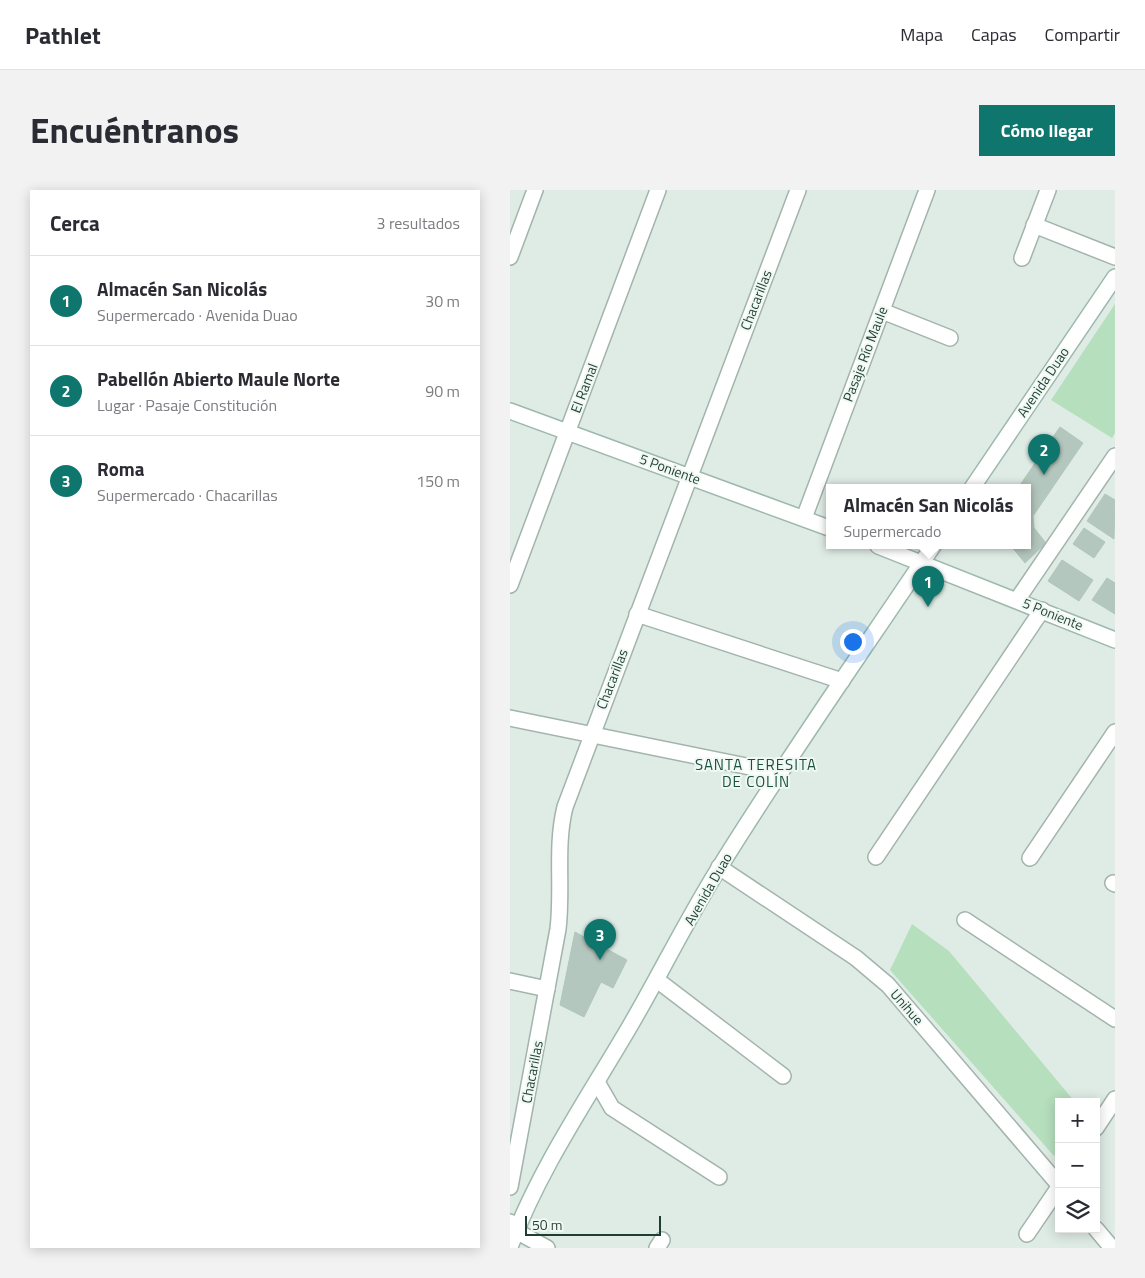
<!DOCTYPE html>
<html lang="es">
<head>
<meta charset="utf-8">
<style>
	:root { --surface:#fff; --page:#f2f2f3; --text:#2b2b33; --muted:#7c7c81; --line:#e1e1e2; --accent:#0f766e }
	body { margin:0; font-family:"Titillium Web",sans-serif; background:var(--page); color:var(--text) }
	.controls { position:absolute; right:15px; bottom:15px; display:grid; overflow:hidden; border-radius:0px; box-shadow:0 2px 12px #0003 }
	.controls button { width:45px; height:45px; display:grid; place-items:center; padding:0; border:0; border-bottom:1px solid var(--line); background:var(--surface); color:var(--text); font:25px sans-serif }
	.scale { position:absolute; left:15px; bottom:12px; width:136px; box-sizing:border-box; padding-left:5px; border:2px solid #1f3e33; border-top:0; font-size:14px; line-height:18px; white-space:nowrap; color:#1f3e33; -webkit-text-stroke:4px #f0f8f4; paint-order:stroke }
	.you { position:absolute; left:342px; top:451px; width:18px; height:18px; margin:-12px; border:4px solid #fff; border-radius:50%; background:#1a73e8; box-shadow:0 0 0 8px #1a73e833 }
	.badge { display:grid; place-items:center; width:32px; height:32px; border-radius:50%; background:var(--accent); color:#fff; font-size:16px; font-weight:700 }
	.pin { position:absolute; translate:-50% -41px; filter:drop-shadow(0 1px 2px #0008) }
	.pin::after { content:''; position:absolute; top:26px; width:18px; height:15px; background:inherit; clip-path:polygon(0 0,100% 0,50% 100%) }
	.popup { position:absolute; left:316px; top:294px; width:205px; height:65px; box-sizing:border-box; display:grid; place-content:center; border-radius:0px; background:var(--surface); filter:drop-shadow(0 1px 4px #0005); font-size:16px; white-space:nowrap; color:var(--muted) }
	.popup b { font-size:19px; color:var(--text) }
	.popup::after { content:''; position:absolute; left:50%; top:100%; margin-left:-10px; border:10px solid transparent; border-top-color:var(--surface) }
	.list { margin:0; padding:0; list-style:none }
	h2 { display:flex; justify-content:space-between; align-items:center; height:65px; margin:0; padding:0 20px; font-size:21px }
	h2 small { font-size:16px; font-weight:400; color:var(--muted) }
	.list li { display:grid; grid-template-columns:32px 1fr auto; gap:15px; align-items:center; box-sizing:border-box; height:90px; padding:0 20px; border-top:1px solid var(--line) }
	.list b { display:block; font-size:19px; white-space:nowrap }
	.list p { margin:0; font-size:16px; white-space:nowrap; color:var(--muted) }
	.list em { font-size:16px; font-style:normal; color:var(--muted) }
	.icon { flex:none; width:28px; height:28px; fill:none; stroke:currentColor; stroke-width:2; stroke-linecap:round; stroke-linejoin:round }
	.map { position:relative; flex:none; width:605px; height:1058px; overflow:hidden; border-radius:0px }
	header { display:flex; align-items:center; gap:30px; box-sizing:border-box; height:70px; padding:0 25px; background:var(--surface); border-bottom:1px solid var(--line) }
	header strong { font-size:24px }
	nav { display:flex; gap:28px; margin-inline-start:auto; font-size:18px }
	.intro { display:flex; align-items:center; justify-content:space-between; box-sizing:border-box; height:120px; padding:0 30px }
	h1 { margin:0; font-size:35px }
	.button { padding:12px 22px; border-radius:0px; background:var(--accent); color:#fff; font-size:18px; font-weight:700 }
	main { display:flex; gap:30px; padding:0 30px }
	aside { flex:1; background:var(--surface); border-radius:0px; box-shadow:0 2px 12px #0003 }
	.map>svg:first-child { display:block }
	.green { fill:#b6dfbe }
	.building { fill:#b4c7be; stroke:#b1c6bc }
	.lines { fill:none; stroke-linecap:round; stroke-linejoin:round }
	.street-casing { stroke:#a2b4ac; stroke-width:18 }
	.secondary-casing { stroke:#9db9ad; stroke-width:18 }
	.street { stroke:#fff; stroke-width:15 }
	.secondary { stroke:#fff; stroke-width:15 }
	.labels { text-anchor:middle; stroke-width:4; stroke-linejoin:round; paint-order:stroke }
	.street-label { font-size:14px; fill:#1f3e33; stroke:#f0f8f4 }
	.neighbourhood-label { font-size:15px; letter-spacing:1px; fill:#195140; stroke:#f0f8f4 }
</style>
</head>
<body>
<header>
<strong>Pathlet</strong>
<nav><a>Mapa</a><a>Capas</a><a>Compartir</a></nav>
</header>
<div class="intro"><h1>Encuéntranos</h1><a class="button">Cómo llegar</a></div>
<main>
<aside>
<h2>Cerca<small>3 resultados</small></h2>
<ul class="list">
<li><span class="badge">1</span><div><b>Almacén San Nicolás</b><p>Supermercado · Avenida Duao</p></div><em>30 m</em></li>
<li><span class="badge">2</span><div><b>Pabellón Abierto Maule Norte</b><p>Lugar · Pasaje Constitución</p></div><em>90 m</em></li>
<li><span class="badge">3</span><div><b>Roma</b><p>Supermercado · Chacarillas</p></div><em>150 m</em></li>
</ul>
</aside>
<div class="map">
<svg width="605" height="1058" viewBox="0 0 605 1058">
	<rect width="100%" height="100%" fill="#dfece5"/>
	<g class="green">
		<path d="M605,114V243L602,248L541,210Z"/>
		<path d="M402,734L439,761L565,912H549V958L544,966L380,780Z"/>
	</g>
	<g class="building">
		<path d="M550,237L573,253L523,326L524,338L536,353L515,373L501,356H517V298H508Z"/>
		<path d="M595,304L605,310L604,349L577,331Z"/>
		<path d="M574,338L595,352L584,368L563,354Z"/>
		<path d="M552,370L583,390L569,411L538,391Z"/>
		<path d="M597,388L605,393V424L582,410Z"/>
		<path d="M65,742L117,770L103,798L91,792L74,827L50,815Z"/>
	</g>
	<g class="lines">
		<g class="street-casing">
			<g id="street">
				<path d="M524,35L605,67"/>
				<path d="M0,67L25,0"/>
				<path d="M512,68L538,0"/>
				<path d="M372,121L440,148"/>
				<path d="M294,328L417,0"/>
				<path d="M0,395L148,0"/>
				<path d="M507,410L605,266"/>
				<path d="M127,424L332,491"/>
				<path d="M0,528L270,583"/>
				<path d="M366,667L532,420"/>
				<path d="M520,668L605,542"/>
				<path d="M209,677L346,768L378,795L549,995"/>
				<path d="M603,693L605,694"/>
				<path d="M455,730L605,829"/>
				<path d="M147,790L273,886"/>
				<path d="M0,791L37,799"/>
				<path d="M87,892L102,918L209,987"/>
				<path d="M586,938L605,909"/>
				<path d="M0,997L48,739C53,698 45,657 55,617L288,0"/>
				<path d="M0,1032L6,1041L37,1058"/>
				<path d="M586,1039L602,1058"/>
				<path d="M517,1044L549,997"/>
				<path d="M147,1058L152,1050"/>
			</g>
		</g>
		<g class="secondary-casing">
			<g id="secondary">
				<path d="M0,221L319,338"/>
				<path d="M462,298L605,87"/>
				<path d="M368,356L605,450"/>
				<path d="M0,1057C29,979 78,908 120,836C151,783 178,727 211,675C278,567 352,462 423,356"/>
			</g>
		</g>
		<use href="#street" class="street"/>
		<use href="#secondary" class="secondary"/>
	</g>
	<g class="labels">
		<g class="street-label">
			<text transform="translate(246 110) rotate(-69)" y="5">Chacarillas</text>
			<text transform="translate(355 164) rotate(-69)" y="5">Pasaje Río Maule</text>
			<text transform="translate(533 192) rotate(-56)" y="5">Avenida Duao</text>
			<text transform="translate(74 198) rotate(-69)" y="5">El Ramal</text>
			<text transform="translate(160 279) rotate(20)" y="5">5 Poniente</text>
			<text transform="translate(543 424) rotate(22)" y="5">5 Poniente</text>
			<text transform="translate(102 489) rotate(-69)" y="5">Chacarillas</text>
			<text transform="translate(198 699) rotate(-60)" y="5">Avenida Duao</text>
			<text transform="translate(397 817) rotate(49)" y="5">Unihue</text>
			<text transform="translate(22 882) rotate(-79)" y="5">Chacarillas</text>
		</g>
		<g class="neighbourhood-label">
			<text x="246" y="580">SANTA TERESITA<tspan x="246" dy="17">DE COLÍN</tspan></text>
		</g>
	</g>
</svg>
<div class="controls">
<button>+</button>
<button>−</button>
<button><svg class="icon" aria-label="layers" viewBox="0 0 24 24"><path d="M12 4l9 5-9 5-9-5zM3 14l9 5 9-5"/></svg></button>
</div>
<div class="scale">50 m</div>
<div class="you"></div>
<div class="pin badge" style="left:418px;top:417px">1</div>
<div class="popup"><b>Almacén San Nicolás</b>Supermercado</div>
<div class="pin badge" style="left:534px;top:285px">2</div>
<div class="pin badge" style="left:90px;top:770px">3</div>
</div>
</main>
</body>
</html>
